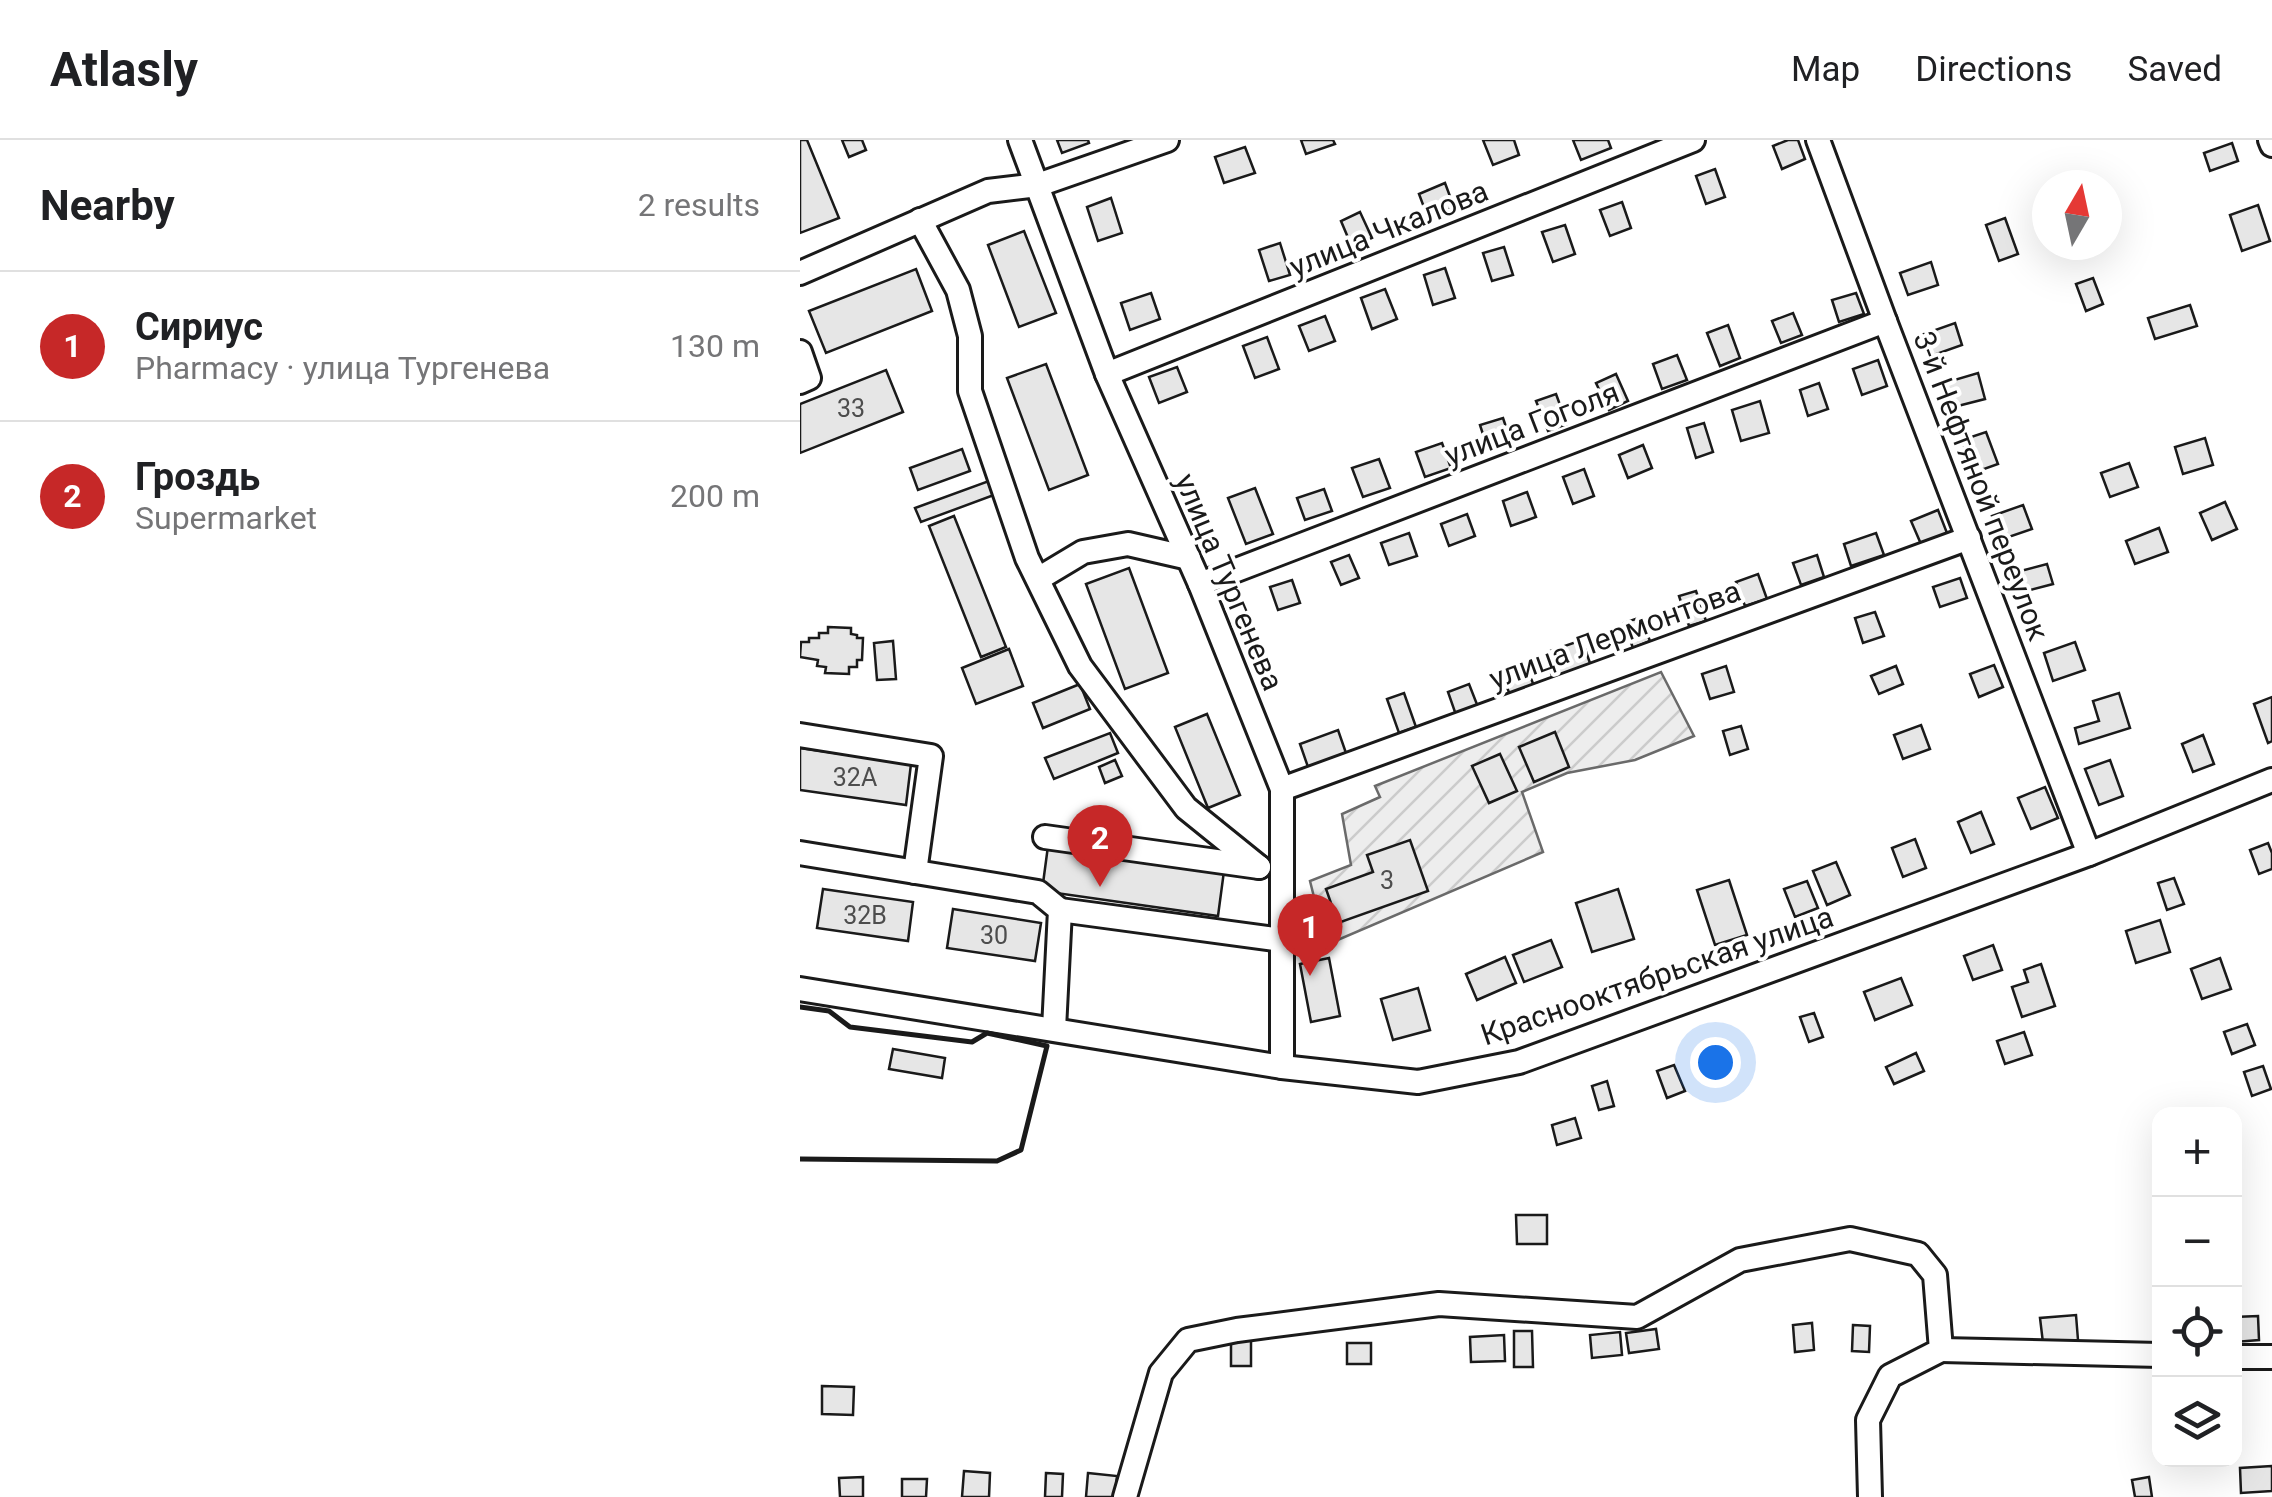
<!DOCTYPE html>
<html lang="en">
<head>
<meta charset="utf-8">
<style>
	:root { --surface:#fff; --page:#f2f2f2; --text:#202124; --muted:#757577; --line:#e0e0e0; --accent:#c62828 }
	body { margin:0; font-family:Roboto,sans-serif; background:var(--page); color:var(--text) }
	.controls { position:absolute; right:30px; bottom:30px; display:grid; overflow:hidden; border-radius:20px; box-shadow:0 10px 40px #0002 }
	.controls button { width:90px; height:90px; display:grid; place-items:center; padding:0; border:0; border-bottom:2px solid var(--line); background:var(--surface); color:var(--text); font:50px sans-serif }
	.compass { position:absolute; left:1232px; top:30px; width:90px; height:90px; border-radius:50%; background:var(--surface); box-shadow:0 10px 40px #0002; rotate:9deg }
	.you { position:absolute; left:915px; top:922px; width:35px; height:35px; margin:-25px; border:8px solid #fff; border-radius:50%; background:#1a73e8; box-shadow:0 0 0 15px #1a73e833 }
	.badge { display:grid; place-items:center; width:65px; height:65px; border-radius:50%; background:var(--accent); color:#fff; font-size:32px; font-weight:700 }
	.pin { position:absolute; translate:-50% -82px; filter:drop-shadow(0 2px 5px #0008) }
	.pin::after { content:''; position:absolute; top:52px; width:35px; height:30px; background:inherit; clip-path:polygon(0 0,100% 0,50% 100%) }
	.list { margin:0; padding:0; list-style:none }
	h2 { display:flex; justify-content:space-between; align-items:center; height:130px; margin:0; padding:0 40px; font-size:42px }
	h2 small { font-size:32px; font-weight:400; color:var(--muted) }
	.list li { display:grid; grid-template-columns:65px 1fr auto; gap:30px; align-items:center; box-sizing:border-box; height:150px; padding:0 40px; border-top:2px solid var(--line) }
	.list b { display:block; font-size:38px; white-space:nowrap }
	.list p { margin:0; font-size:32px; white-space:nowrap; color:var(--muted) }
	.list em { font-size:32px; font-style:normal; color:var(--muted) }
	.icon { flex:none; width:55px; height:55px; fill:none; stroke:currentColor; stroke-width:2; stroke-linecap:round; stroke-linejoin:round }
	.map { position:relative; flex:none; width:1472px; height:1357px; overflow:hidden }
	header { display:flex; align-items:center; gap:60px; box-sizing:border-box; height:140px; padding:0 50px; background:var(--surface); border-bottom:2px solid var(--line) }
	header strong { font-size:48px }
	nav { display:flex; gap:55px; margin-inline-start:auto; font-size:35px }
	main { display:flex }
	aside { flex:1; background:var(--surface) }
	.map>svg:first-child { display:block }
	.garden { fill:url(#garden-furrows); stroke:#6a6a6a; stroke-width:2.5 }
	.building { fill:#e6e6e6; stroke:#1a1a1a; stroke-width:2.5 }
	.lines { fill:none; stroke-linecap:round; stroke-linejoin:round }
	.minor-casing { stroke:#1a1a1a; stroke-width:28 }
	.minor { stroke:#fff; stroke-width:22 }
	.wall { stroke:#1a1a1a; stroke-width:5 }
	.labels { text-anchor:middle; stroke-width:8; stroke-linejoin:round; paint-order:stroke }
	.number-label { font-size:25px; fill:#4d4d4d }
	.street-label { font-size:30px; fill:#1a1a1a; stroke:#fff }
</style>
</head>
<body>
<header>
<strong>Atlasly</strong>
<nav><a>Map</a><a>Directions</a><a>Saved</a></nav>
</header>
<main>
<aside>
<h2>Nearby<small>2 results</small></h2>
<ul class="list">
<li><span class="badge">1</span><div><b>Сириус</b><p>Pharmacy · улица Тургенева</p></div><em>130 m</em></li>
<li><span class="badge">2</span><div><b>Гроздь</b><p>Supermarket</p></div><em>200 m</em></li>
</ul>
</aside>
<div class="map">
<svg width="1472" height="1357" viewBox="0 0 1472 1357">
	<defs>
		<pattern id="garden-furrows" width="10" height="10" patternUnits="userSpaceOnUse" patternTransform="scale(2.5)"><rect width="10" height="10" fill="#ededed"/><path d="M-1 1l2-2M0 10L10 0M9 11l2-2" fill="none" stroke="#cbcbcb"/></pattern>
	</defs>
	<rect width="100%" height="100%" fill="#fff"/>
	<path class="garden" d="M861,532L894,596L835,620L767,633L722,652L743,712L526,805L510,741L551,725L542,674L580,657L575,646Z"/>
	<g class="building">
		<path d="M0,0H7L39,78L0,93Z"/>
		<path d="M42,0H62L66,10L49,17Z"/>
		<path d="M257,0H288L289,3L262,13Z"/>
		<path d="M501,0H533L535,4L506,14Z"/>
		<path d="M683,0H714L719,15L693,25Z"/>
		<path d="M773,0H808L811,8L781,20Z"/>
		<path d="M988,0H998L1005,19L982,29L973,6Z"/>
		<path d="M1432,3L1438,21L1410,31L1404,13Z"/>
		<path d="M445,7L455,33L424,43L415,17Z"/>
		<path d="M915,29L925,57L906,64L896,36Z"/>
		<path d="M645,43L654,67L628,78L619,54Z"/>
		<path d="M311,58L322,93L298,101L287,67Z"/>
		<path d="M822,62L831,88L810,96L800,70Z"/>
		<path d="M1458,65L1470,101L1442,111L1430,75Z"/>
		<path d="M560,72L572,98L552,107L541,81Z"/>
		<path d="M1205,78L1218,114L1199,121L1186,85Z"/>
		<path d="M765,85L775,114L753,122L742,92Z"/>
		<path d="M224,91L256,173L219,187L188,105Z"/>
		<path d="M480,103L490,135L469,141L459,110Z"/>
		<path d="M704,107L713,135L692,141L683,113Z"/>
		<path d="M1131,122L1138,145L1108,155L1100,133Z"/>
		<path d="M645,128L655,158L633,165L624,135Z"/>
		<path d="M116,129L132,171L26,213L9,171Z"/>
		<path d="M1293,138L1303,164L1286,171L1276,144Z"/>
		<path d="M585,149L597,179L572,189L561,158Z"/>
		<path d="M351,153L360,179L330,190L321,163Z"/>
		<path d="M1056,153L1064,174L1039,182L1032,160Z"/>
		<path d="M1390,165L1397,186L1355,199L1348,178Z"/>
		<path d="M993,173L1002,195L981,203L972,181Z"/>
		<path d="M525,176L535,201L509,211L499,186Z"/>
		<path d="M1155,183L1162,205L1131,216L1124,194Z"/>
		<path d="M928,185L940,218L920,226L907,193Z"/>
		<path d="M467,197L479,229L455,238L443,206Z"/>
		<path d="M877,215L887,240L862,249L853,224Z"/>
		<path d="M1078,220L1087,246L1062,255L1053,229Z"/>
		<path d="M246,224L288,335L249,350L207,238Z"/>
		<path d="M377,227L387,252L359,263L349,237Z"/>
		<path d="M86,230L103,272L0,313V264Z"/>
		<path d="M1178,233L1185,259L1150,268L1144,243Z"/>
		<path d="M816,234L828,261L809,270L796,243Z"/>
		<path d="M1019,243L1028,269L1008,276L1000,250Z"/>
		<path d="M756,254L767,284L748,291L736,261Z"/>
		<path d="M960,261L969,293L941,301L932,270Z"/>
		<path d="M703,278L711,302L688,310L680,285Z"/>
		<path d="M904,283L913,312L896,318L887,288Z"/>
		<path d="M1186,292L1198,324L1173,333L1162,300Z"/>
		<path d="M1405,298L1413,325L1383,334L1375,307Z"/>
		<path d="M642,303L651,328L625,337L616,312Z"/>
		<path d="M843,305L852,328L828,338L819,315Z"/>
		<path d="M162,309L170,331L118,350L110,328Z"/>
		<path d="M579,319L590,348L563,357L552,328Z"/>
		<path d="M1329,323L1338,347L1310,357L1301,333Z"/>
		<path d="M784,329L794,356L773,364L763,337Z"/>
		<path d="M197,338L202,352L121,382L115,368Z"/>
		<path d="M455,348L473,394L446,404L428,358Z"/>
		<path d="M524,349L532,371L505,380L497,358Z"/>
		<path d="M727,352L736,377L711,386L703,361Z"/>
		<path d="M1425,362L1437,389L1412,400L1400,373Z"/>
		<path d="M1223,365L1232,389L1200,400L1192,376Z"/>
		<path d="M1138,370L1147,393L1121,404L1111,381Z"/>
		<path d="M667,374L675,396L649,406L641,384Z"/>
		<path d="M154,376L206,507L181,517L129,386Z"/>
		<path d="M1359,388L1368,412L1335,424L1326,401Z"/>
		<path d="M609,393L617,416L589,425L581,403Z"/>
		<path d="M1076,393L1084,415L1051,426L1044,404Z"/>
		<path d="M549,415L559,438L541,445L531,422Z"/>
		<path d="M1017,415L1024,437L1001,445L993,423Z"/>
		<path d="M1247,424L1253,444L1219,453L1213,433Z"/>
		<path d="M329,428L368,533L325,549L286,444Z"/>
		<path d="M958,434L967,459L945,466L936,442Z"/>
		<path d="M1160,438L1167,458L1140,467L1133,447Z"/>
		<path d="M492,440L500,463L478,470L470,447Z"/>
		<path d="M896,451L906,481L889,486L879,456Z"/>
		<path d="M1075,472L1084,496L1063,503L1055,478Z"/>
		<path d="M841,477L850,501L833,508L824,483Z"/>
		<path d="M28,487L51,488V494L57,495V498H63L62,520H57V527H49V534L25,533L26,527L17,526L18,520L0,517L1,502H9V498H19V493H28Z"/>
		<path d="M782,500L791,526L753,539L744,513Z"/>
		<path d="M93,501L96,539L77,540L74,503Z"/>
		<path d="M1275,502L1285,530L1253,541L1244,513Z"/>
		<path d="M209,509L223,546L176,564L162,528Z"/>
		<path d="M725,523L734,546L710,555L701,532Z"/>
		<path d="M1194,525L1203,547L1179,557L1170,534Z"/>
		<path d="M926,526L934,552L910,559L902,534Z"/>
		<path d="M1096,526L1103,544L1079,554L1071,536Z"/>
		<path d="M280,544L290,569L243,588L233,563Z"/>
		<path d="M669,544L678,567L656,575L648,552Z"/>
		<path d="M604,553L616,587L599,593L587,559Z"/>
		<path d="M1319,553L1330,588L1279,604L1275,588L1299,581L1293,561Z"/>
		<path d="M1472,557V601L1468,603L1454,564Z"/>
		<path d="M407,574L440,655L408,668L375,587Z"/>
		<path d="M1121,585L1130,609L1103,619L1094,595Z"/>
		<path d="M941,586L948,609L930,615L923,591Z"/>
		<path d="M538,590L546,613L508,627L500,604Z"/>
		<path d="M755,592L769,627L734,642L719,607Z"/>
		<path d="M310,593L318,613L254,639L245,618Z"/>
		<path d="M1403,595L1414,624L1393,632L1382,604Z"/>
		<path d="M0,608L111,624L106,665L0,650Z"/>
		<path d="M700,614L717,651L689,663L672,626Z"/>
		<path d="M315,620L322,636L305,643L299,627Z"/>
		<path d="M1310,620L1323,656L1299,665L1285,629Z"/>
		<path d="M1245,647L1258,678L1231,689L1218,658Z"/>
		<path d="M1181,672L1194,704L1171,713L1158,682Z"/>
		<path d="M1115,699L1126,728L1103,737L1092,708Z"/>
		<path d="M610,700L628,751L538,783L526,749L573,732L567,715Z"/>
		<path d="M1468,703L1472,713V729L1459,734L1450,710Z"/>
		<path d="M248,706L424,731L418,776L242,751Z"/>
		<path d="M1036,722L1050,755L1027,765L1013,731Z"/>
		<path d="M1374,738L1384,764L1367,770L1358,743Z"/>
		<path d="M929,740L947,795L915,805L897,750Z"/>
		<path d="M1007,741L1018,768L995,777L984,749Z"/>
		<path d="M23,749L113,762L108,801L17,788Z"/>
		<path d="M818,749L834,799L792,812L776,763Z"/>
		<path d="M153,769L241,783L235,821L147,808Z"/>
		<path d="M1360,780L1370,812L1336,823L1326,791Z"/>
		<path d="M751,800L762,827L724,842L713,815Z"/>
		<path d="M1193,805L1202,830L1173,840L1164,816Z"/>
		<path d="M705,817L716,843L677,860L666,834Z"/>
		<path d="M529,818L540,876L511,882L500,824Z"/>
		<path d="M1420,818L1431,849L1402,859L1391,829Z"/>
		<path d="M1241,824L1255,866L1222,877L1212,847L1228,842L1224,830Z"/>
		<path d="M1101,838L1112,865L1075,880L1064,852Z"/>
		<path d="M618,848L630,890L593,900L581,859Z"/>
		<path d="M1014,873L1023,897L1009,902L1000,877Z"/>
		<path d="M1447,884L1455,905L1432,914L1424,892Z"/>
		<path d="M1224,892L1232,915L1205,924L1197,901Z"/>
		<path d="M93,909L145,918L142,938L89,929Z"/>
		<path d="M1116,913L1124,931L1094,944L1086,927Z"/>
		<path d="M874,925L885,951L867,958L857,931Z"/>
		<path d="M1463,926L1471,949L1452,956L1444,932Z"/>
		<path d="M807,941L814,966L799,970L792,946Z"/>
		<path d="M775,978L781,998L757,1005L752,985Z"/>
		<path d="M716,1075H747V1104H717Z"/>
		<path d="M1276,1175L1278,1200L1243,1203L1240,1178Z"/>
		<path d="M1458,1176L1459,1200L1435,1202L1434,1177Z"/>
		<path d="M1012,1183L1014,1210L995,1212L993,1185Z"/>
		<path d="M1053,1185L1070,1186L1069,1212L1052,1211Z"/>
		<path d="M856,1189L859,1209L829,1213L826,1193Z"/>
		<path d="M714,1191H732L733,1227H714Z"/>
		<path d="M820,1192L822,1215L792,1218L790,1195Z"/>
		<path d="M704,1195L705,1221L671,1222L670,1197Z"/>
		<rect x="431" y="1200" width="20" height="26"/>
		<rect x="547" y="1203" width="24" height="21"/>
		<path d="M22,1246L54,1247L53,1275L22,1274Z"/>
		<path d="M1472,1326V1351L1441,1353L1440,1328Z"/>
		<path d="M164,1331L190,1333L189,1357H162Z"/>
		<path d="M246,1333L263,1334L262,1357H245Z"/>
		<path d="M288,1333L317,1336L315,1357H286Z"/>
		<path d="M63,1337V1357H40L39,1338Z"/>
		<path d="M1349,1337L1352,1357H1335L1332,1340Z"/>
		<path d="M102,1339H127L126,1357H102Z"/>
	</g>
	<g class="lines">
		<g class="minor-casing">
			<g id="minor">
				<path d="M220,0L307,234L400,444L482,649V927"/>
				<path d="M1018,0L1085,181L1289,714"/>
				<path d="M1470,0L1472,5"/>
				<path d="M120,80L158,150L170,196V251L227,418L280,526L386,668L459,727"/>
				<path d="M0,133L188,51L238,45L367,0"/>
				<path d="M0,212L9,238L0,242"/>
				<path d="M307,234L893,0"/>
				<path d="M238,439L283,412L328,404L389,418"/>
				<path d="M400,444L1085,181"/>
				<path d="M0,595L131,616L115,732"/>
				<path d="M482,649L1169,398"/>
				<path d="M245,697L459,727"/>
				<path d="M0,713L238,752L260,770L254,889"/>
				<path d="M260,770L482,800"/>
				<path d="M0,849L482,927L618,942L719,922L1289,714L1472,640"/>
				<path d="M1141,1210L1360,1215"/>
				<path d="M1434,1217H1472"/>
				<path d="M325,1357L361,1233L388,1200L437,1190L639,1164L837,1177L940,1120L1050,1099L1118,1114L1135,1135L1141,1210L1090,1236L1068,1280L1070,1357"/>
			</g>
		</g>
		<use href="#minor" class="minor"/>
		<path class="wall" d="M0,867L29,871L50,887L172,902L187,893L247,906L221,1010L197,1021L0,1019"/>
	</g>
	<g class="labels">
		<g class="number-label">
			<text x="51" y="277">33</text>
			<text x="55" y="646">32А</text>
			<text x="587" y="749">3</text>
			<text x="65" y="784">32В</text>
			<text x="194" y="804">30</text>
		</g>
		<g class="street-label">
			<text transform="translate(589 89) rotate(-22)" y="10">улица Чкалова</text>
			<text transform="translate(732 284) rotate(-21)" y="10">улица Гоголя</text>
			<text transform="translate(1181 346) rotate(69)" y="10">3-й Нефтяной переулок</text>
			<text transform="translate(429 442) rotate(67)" y="10">улица Тургенева</text>
			<text transform="translate(815 495) rotate(-20)" y="10">улица Лермонтова</text>
			<text transform="translate(857 836) rotate(-19)" y="10">Краснооктябрьская улица</text>
		</g>
	</g>
</svg>
<div class="controls">
<button>+</button>
<button>−</button>
<button><svg class="icon" aria-label="locate" viewBox="0 0 24 24"><circle cx="12" cy="12" r="6"/><path d="M12 2v4M12 18v4M2 12h4M18 12h4"/></svg></button>
<button><svg class="icon" aria-label="layers" viewBox="0 0 24 24"><path d="M12 4l9 5-9 5-9-5zM3 14l9 5 9-5"/></svg></button>
</div>
<svg class="compass" viewBox="-18 -18 36 36"><path d="M0-13l5 13h-10z" fill="#e53935"/><path d="M0 13l5-13h-10z" fill="#757577"/></svg>
<div class="you"></div>
<div class="pin badge" style="left:510px;top:836px">1</div>
<div class="pin badge" style="left:300px;top:747px">2</div>
</div>
</main>
</body>
</html>
